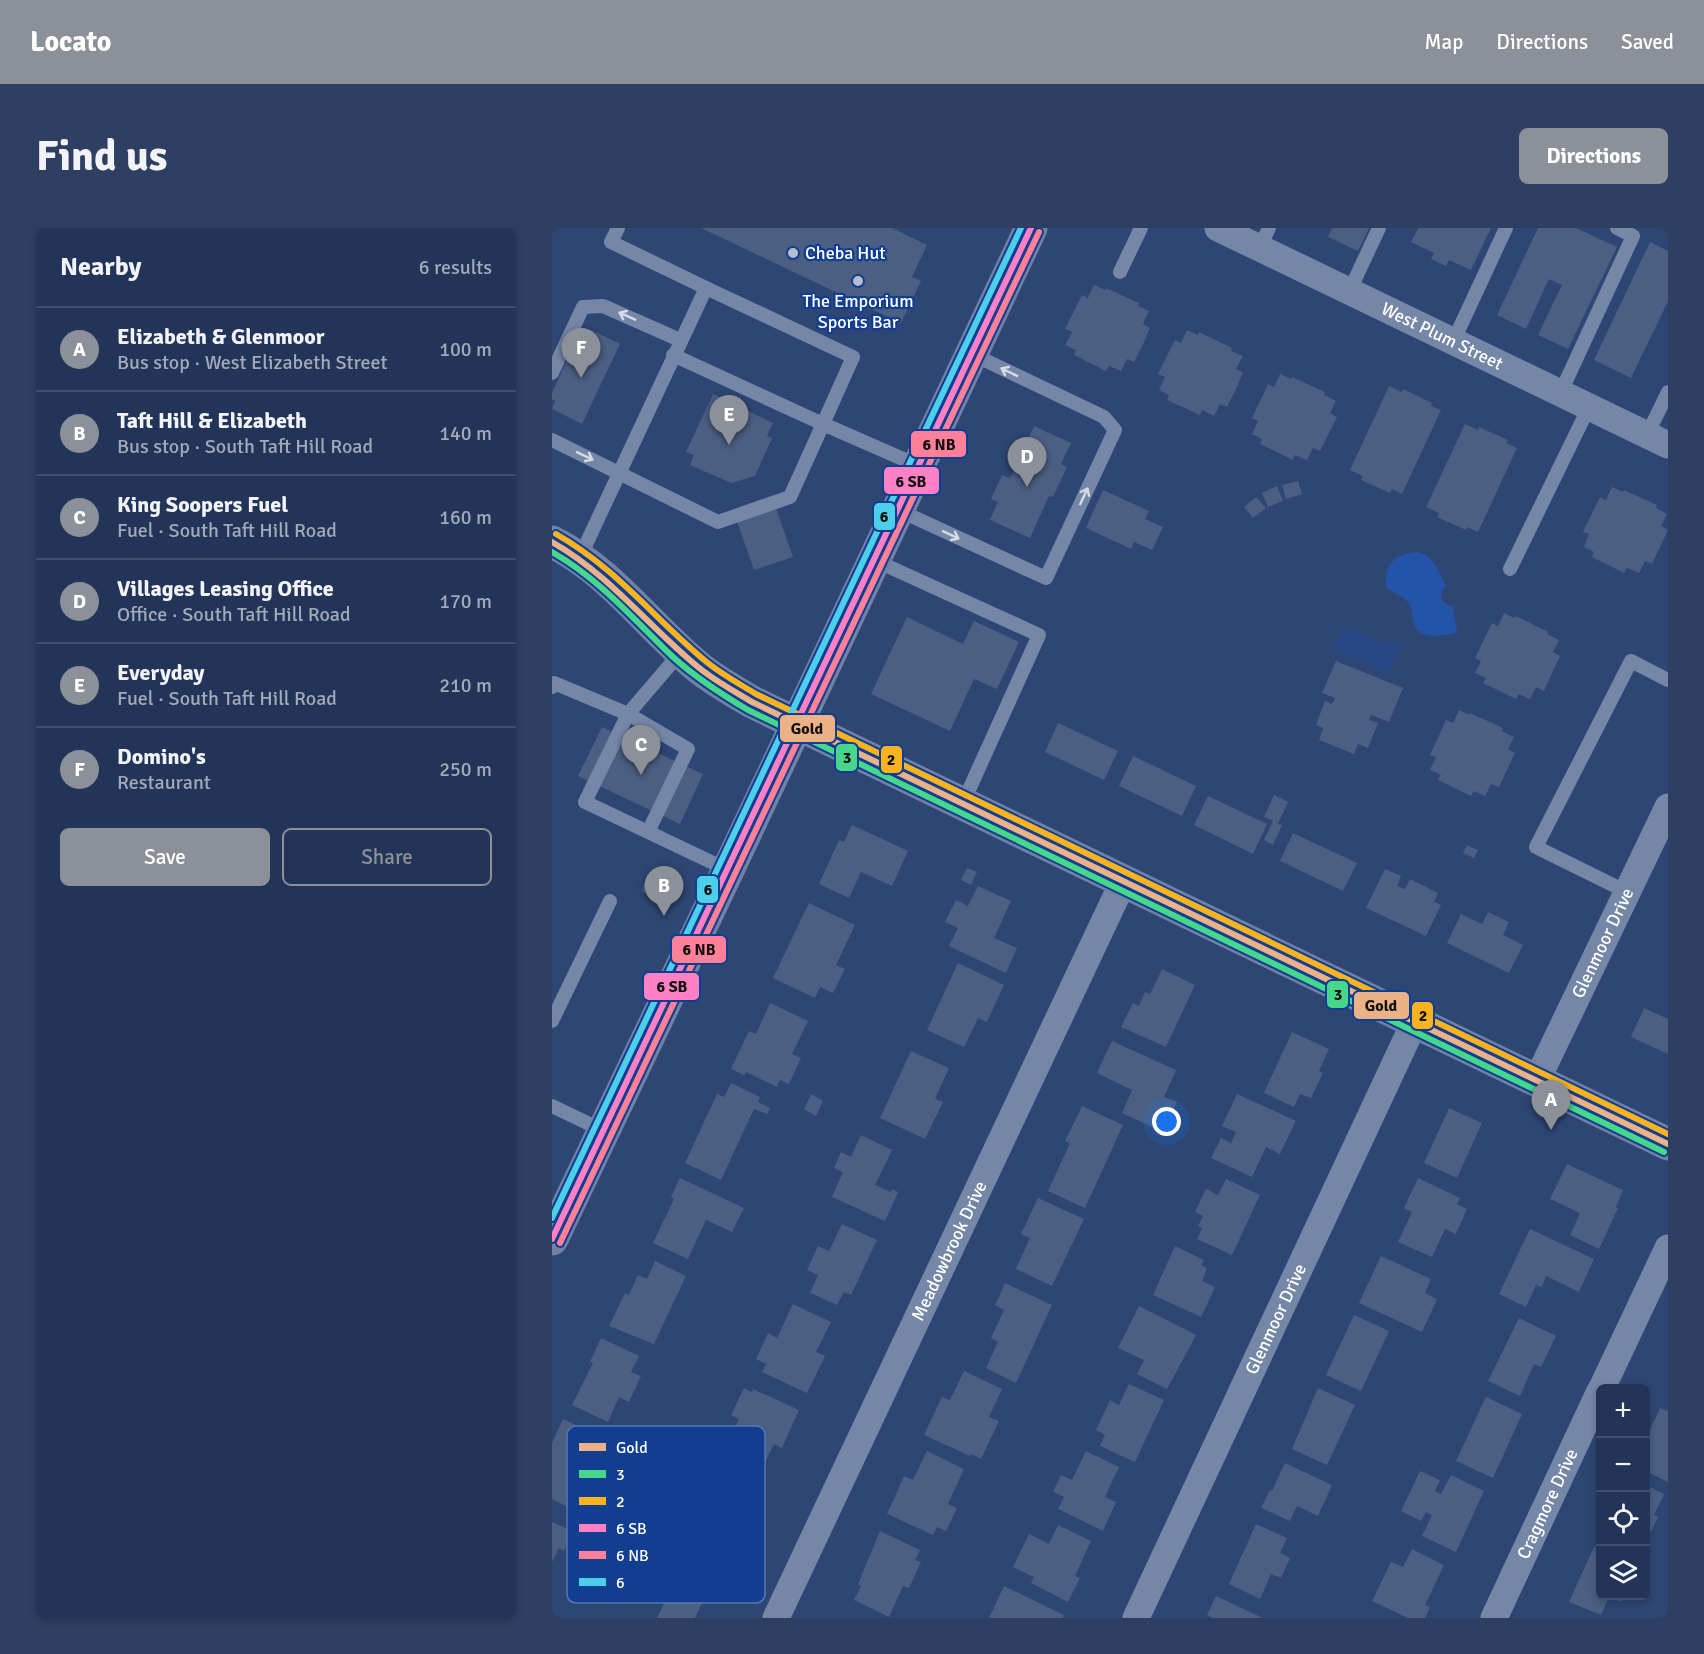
<!DOCTYPE html>
<html lang="en">
<head>
<meta charset="utf-8">
<style>
	:root { --surface:#223457; --page:#2e3f61; --text:#f1f3f6; --muted:#a2aaba; --line:#3f4f6d; --accent:#8c9099 }
	body { margin:0; font-family:Signika,sans-serif; background:var(--page); color:var(--text) }
	.controls { position:absolute; right:18px; bottom:18px; display:grid; overflow:hidden; border-radius:9px; box-shadow:0 3px 9px #0003 }
	.controls button { width:54px; height:54px; display:grid; place-items:center; padding:0; border:0; border-bottom:2px solid var(--line); background:var(--surface); color:var(--text); font:30px sans-serif }
	.you { position:absolute; left:615px; top:894px; width:21px; height:21px; margin:-15px; border:4px solid #fff; border-radius:50%; background:#1a73e8; box-shadow:0 0 0 9px #1a73e833 }
	.badge { display:grid; place-items:center; width:39px; height:39px; border-radius:50%; background:var(--accent); color:#fff; font-size:20px; font-weight:700 }
	.pin { position:absolute; translate:-50% -50px; filter:drop-shadow(0 2px 3px #0008) }
	.pin::after { content:''; position:absolute; top:32px; width:21px; height:18px; background:inherit; clip-path:polygon(0 0,100% 0,50% 100%) }
	.list { margin:0; padding:0; list-style:none }
	h2 { display:flex; justify-content:space-between; align-items:center; height:78px; margin:0; padding:0 24px; font-size:26px }
	h2 small { font-size:20px; font-weight:400; color:var(--muted) }
	.list li { display:grid; grid-template-columns:39px 1fr auto; gap:18px; align-items:center; box-sizing:border-box; height:84px; padding:0 24px; border-top:2px solid var(--line) }
	.list b { display:block; font-size:22px; white-space:nowrap }
	.list p { margin:0; font-size:20px; white-space:nowrap; color:var(--muted) }
	.list em { font-size:20px; font-style:normal; color:var(--muted) }
	.actions { display:flex; gap:12px; padding:18px 24px }
	.actions a { flex:1; padding:14px 0; border:2px solid var(--accent); border-radius:9px; text-align:center; font-size:21px; color:var(--accent) }
	.actions .main { background:var(--accent); color:#fff }
	.icon { flex:none; width:33px; height:33px; fill:none; stroke:currentColor; stroke-width:2; stroke-linecap:round; stroke-linejoin:round }
	.map { position:relative; flex:none; width:1116px; height:1390px; overflow:hidden; border-radius:9px }
	header { display:flex; align-items:center; gap:36px; box-sizing:border-box; height:84px; padding:0 30px; background:var(--accent); color:#fff }
	header strong { font-size:28px }
	nav { display:flex; gap:33px; margin-inline-start:auto; font-size:21px }
	.intro { display:flex; align-items:center; justify-content:space-between; box-sizing:border-box; height:144px; padding:0 36px }
	h1 { margin:0; font-size:42px }
	.button { padding:15px 27px; border-radius:9px; background:var(--accent); color:#fff; font-size:21px; font-weight:700 }
	main { display:flex; gap:36px; padding:0 36px }
	aside { flex:1; background:var(--surface); border-radius:9px; box-shadow:0 3px 9px #0003 }
	.map>svg:first-child { display:block }
	.green { fill:#2454a8 }
	.water { fill:#274884 }
	.building { fill:#4b5f83 }
	.lines { fill:none; stroke-linecap:round; stroke-linejoin:round }
	.lane { stroke:#7587a7; stroke-width:14 }
	.street { stroke:#7587a7; stroke-width:27 }
	.secondary { stroke:#7282a4; stroke-width:33 }
	.bus-1-casing { stroke:#113e91; stroke-width:10 }
	.bus-2-casing { stroke:#113e91; stroke-width:10 }
	.bus-3-casing { stroke:#113e91; stroke-width:10 }
	.bus-4-casing { stroke:#113e91; stroke-width:10 }
	.bus-5-casing { stroke:#113e91; stroke-width:10 }
	.bus-6-casing { stroke:#113e91; stroke-width:10 }
	.bus-1 { stroke:#ebb288; stroke-width:6 }
	.bus-2 { stroke:#46d78d; stroke-width:6 }
	.bus-3 { stroke:#f9b220; stroke-width:6 }
	.bus-4 { stroke:#ff80c5; stroke-width:6 }
	.bus-5 { stroke:#ff8098; stroke-width:6 }
	.bus-6 { stroke:#4dcfeb; stroke-width:6 }
	.oneway { stroke:#d6dbe5 }
	.poi-dot { fill:#b6bece; stroke:#113e91; stroke-width:2 }
	.labels { text-anchor:middle; stroke-width:4.5; stroke-linejoin:round; paint-order:stroke }
	.poi-label { font-size:18px; fill:#fff; stroke:#113e91; text-anchor:start }
	.street-label { font-size:18px; fill:#fff; stroke:#113e91 }
	.key { fill:#113e91; stroke:#5878b2; stroke-width:1.5 }
	.key-label { font-size:16px; fill:#fff }
	.line-badge { stroke:#113e91; stroke-width:2 }
	.pale-badge-label { font-size:16px; text-anchor:middle; font-weight:bold; fill:#111 }
</style>
</head>
<body>
<header>
<strong>Locato</strong>
<nav><a>Map</a><a>Directions</a><a>Saved</a></nav>
</header>
<div class="intro"><h1>Find us</h1><a class="button">Directions</a></div>
<main>
<aside>
<h2>Nearby<small>6 results</small></h2>
<ul class="list">
<li><span class="badge">A</span><div><b>Elizabeth &amp; Glenmoor</b><p>Bus stop · West Elizabeth Street</p></div><em>100 m</em></li>
<li><span class="badge">B</span><div><b>Taft Hill &amp; Elizabeth</b><p>Bus stop · South Taft Hill Road</p></div><em>140 m</em></li>
<li><span class="badge">C</span><div><b>King Soopers Fuel</b><p>Fuel · South Taft Hill Road</p></div><em>160 m</em></li>
<li><span class="badge">D</span><div><b>Villages Leasing Office</b><p>Office · South Taft Hill Road</p></div><em>170 m</em></li>
<li><span class="badge">E</span><div><b>Everyday</b><p>Fuel · South Taft Hill Road</p></div><em>210 m</em></li>
<li><span class="badge">F</span><div><b>Domino's</b><p>Restaurant</p></div><em>250 m</em></li>
</ul>
<div class="actions"><a class="main">Save</a><a>Share</a></div>
</aside>
<div class="map">
<svg width="1116" height="1390" viewBox="0 0 1116 1390">
	<rect width="100%" height="100%" fill="#2e4674"/>
	<path class="green" d="M864,324C882,327 887,344 894,358L890,362L889,369L891,374L901,379L905,404C891,408 869,413 862,396C859,390 861,383 858,377C853,368 842,366 835,360C830,338 843,326 864,324Z"/>
	<path class="water" d="M792,399L837,418L839,414L849,418L837,445L782,422Z"/>
	<g class="building">
		<path d="M149,0H340L375,17L360,49L369,53L349,95Z"/>
		<path d="M780,0H817L806,23L776,9Z"/>
		<path d="M866,0H939L919,42L897,32L894,38L879,31L882,25L859,14Z"/>
		<path d="M986,0H1024L1065,19L1016,121L986,107L1010,57L997,51L974,101L945,87Z"/>
		<path d="M1098,14L1116,23V73L1079,150L1042,132Z"/>
		<path d="M542,57L553,62L554,60L587,75L586,78L597,83L591,96L598,100L592,114L582,134L575,131L569,143L557,138L554,143L522,127L524,122L513,117L520,104L513,101L530,67L536,70Z"/>
		<path d="M37,101L68,116L30,196L0,181L3,173L0,171V165L15,132L21,135Z"/>
		<path d="M635,102L646,107L647,104L680,120L679,123L691,128L684,141L691,144L685,159L675,179L668,176L662,188L650,182L648,187L615,172L617,167L607,162L613,149L606,146L623,112L629,115Z"/>
		<path d="M728,146L739,151L740,149L773,164L772,167L784,173L778,185L785,189L768,223L761,220L755,232L743,227L741,232L708,216L710,211L700,206L706,193L700,190L709,171L716,156L722,159Z"/>
		<path d="M837,158L850,164L851,161L880,175L879,178L889,182L850,266L840,261L838,265L809,252L811,248L798,242Z"/>
		<path d="M161,166L221,195L215,208L220,210L203,248L179,255L138,237L142,227L134,224Z"/>
		<path d="M913,196L926,202L927,199L956,212L954,215L965,220L926,304L915,299L914,302L885,289L887,285L874,279Z"/>
		<path d="M482,198L519,215L509,236L515,239L501,269L497,268L478,310L438,292L446,274L439,271L450,247L458,250Z"/>
		<path d="M746,253L750,266L734,271L730,257Z"/>
		<path d="M725,258L731,273L716,279L710,265Z"/>
		<path d="M1060,259L1071,264L1072,262L1105,277L1104,280L1115,286L1109,298L1116,302L1109,317L1100,336L1093,333L1087,345L1075,340L1072,345L1040,329L1042,324L1032,319L1037,306L1031,304L1048,269L1054,272Z"/>
		<path d="M551,262L597,283L593,291L611,299L600,322L582,314L579,321L534,300Z"/>
		<path d="M220,269L241,329L202,342L181,282Z"/>
		<path d="M704,269L714,280L701,290L692,279Z"/>
		<path d="M952,385L962,390L964,388L996,404L995,406L1007,412L1001,424L1008,428L1001,443L992,463L984,459L978,471L967,466L964,471L931,455L934,450L923,445L929,433L923,430L940,395L946,398Z"/>
		<path d="M355,389L411,416L422,393L467,414L445,461L422,451L398,503L319,466Z"/>
		<path d="M784,433L851,460L837,494L819,487L817,492L826,495L816,520L806,516L802,526L767,512L771,500L764,497L773,473L780,476L783,470L770,465Z"/>
		<path d="M907,482L917,487L918,485L951,500L950,503L962,509L956,521L963,525L947,559L939,556L933,568L922,563L919,568L886,552L889,547L878,542L884,529L878,527L894,492L901,495Z"/>
		<path d="M506,495L566,523L552,552L493,524Z"/>
		<path d="M50,499L151,546L128,596L26,548Z"/>
		<path d="M581,528L644,558L630,588L567,558Z"/>
		<path d="M722,567L736,574L726,596L730,597L721,617L712,612L721,593L712,589Z"/>
		<path d="M656,568L715,596L701,626L642,597Z"/>
		<path d="M300,597L356,623L340,658L309,644L297,670L267,656L287,612L292,614Z"/>
		<path d="M741,605L805,635L791,663L728,633Z"/>
		<path d="M915,617L926,622L922,630L911,625Z"/>
		<path d="M415,640L425,644L419,657L409,652Z"/>
		<path d="M833,641L849,648L845,658L853,661L858,651L886,665L882,674L889,677L874,708L814,680Z"/>
		<path d="M96,647L104,650L97,667L89,663Z"/>
		<path d="M426,658L459,673L442,710L465,720L454,745L397,718L406,700L393,694L404,672L416,678Z"/>
		<path d="M257,675L303,697L284,737L293,741L281,765L268,759L263,770L221,750Z"/>
		<path d="M936,684L957,694L951,707L971,717L957,745L895,715L909,686L930,696Z"/>
		<path d="M406,735L452,757L435,794L426,790L412,819L375,802Z"/>
		<path d="M610,741L643,757L614,819L569,799L581,775L587,778L593,764L598,766Z"/>
		<path d="M218,775L256,793L240,826L249,830L237,856L228,852L225,859L194,844L192,847L179,841L197,803L204,806Z"/>
		<path d="M1092,780L1116,791V826L1079,809Z"/>
		<path d="M740,804L777,821L767,843L771,845L759,870L748,866L742,879L712,865Z"/>
		<path d="M560,813L624,842L612,869L625,874L611,904L570,885L580,862L545,845Z"/>
		<path d="M359,823L397,840L383,871L391,874L373,911L328,890Z"/>
		<path d="M179,855L208,869L206,874L218,880L215,886L202,881L169,952L133,935L165,866L172,869Z"/>
		<path d="M259,866L271,873L264,888L252,881Z"/>
		<path d="M685,866L744,893L728,926L714,919L700,949L659,930L669,910L679,915L684,904L670,898Z"/>
		<path d="M530,878L571,897L533,980L496,963L518,915L513,913Z"/>
		<path d="M897,880L930,895L905,950L872,935Z"/>
		<path d="M309,907L340,922L323,957L339,964L340,961L346,964L333,993L280,969L291,944L282,940L289,924L299,929Z"/>
		<path d="M1015,936L1071,962L1064,979L1066,980L1047,1021L1018,1007L1028,985L998,971Z"/>
		<path d="M128,950L192,980L180,1004L154,992L136,1031L101,1015L122,971L119,969Z"/>
		<path d="M866,950L908,970L905,976L915,981L904,1006L893,1001L880,1029L846,1014L860,984L852,980Z"/>
		<path d="M674,951L708,967L680,1027L645,1011L650,1000L646,998L651,988L643,984L654,961L666,967Z"/>
		<path d="M486,970L532,991L500,1058L464,1041L478,1010L469,1006Z"/>
		<path d="M290,996L325,1012L299,1067L292,1064L285,1077L258,1065L266,1047L255,1042L266,1018L277,1023Z"/>
		<path d="M978,1001L1042,1031L1027,1064L994,1048L990,1059L984,1057L974,1079L947,1066Z"/>
		<path d="M623,1018L652,1032L649,1037L655,1040L650,1053L663,1059L649,1089L601,1067Z"/>
		<path d="M829,1028L879,1051L873,1065L885,1071L870,1104L807,1075Z"/>
		<path d="M103,1033L134,1048L102,1116L57,1098L73,1065L77,1067L86,1047L95,1051Z"/>
		<path d="M453,1055L500,1077L464,1155L434,1140L446,1114L439,1110L452,1082L443,1077Z"/>
		<path d="M241,1076L279,1094L264,1124L273,1128L255,1165L210,1144L214,1136L204,1131L216,1105L225,1110Z"/>
		<path d="M587,1078L644,1107L615,1161L585,1146L592,1132L566,1120Z"/>
		<path d="M802,1087L837,1103L809,1163L774,1147Z"/>
		<path d="M967,1090L1004,1108L989,1139L982,1136L968,1168L936,1153Z"/>
		<path d="M49,1110L87,1128L79,1144L89,1148L77,1174L67,1169L56,1194L20,1177L41,1135L38,1134Z"/>
		<path d="M412,1143L450,1161L437,1189L447,1193L429,1231L419,1226L418,1228L372,1207L390,1169L398,1172Z"/>
		<path d="M577,1156L612,1172L583,1234L548,1218L553,1207L544,1202L558,1172L567,1177Z"/>
		<path d="M192,1160L200,1164L201,1161L247,1182L230,1220L222,1216L208,1245L170,1227L187,1191L179,1187Z"/>
		<path d="M766,1160L803,1177L775,1237L740,1221Z"/>
		<path d="M934,1169L970,1186L941,1250L904,1233Z"/>
		<path d="M1108,1180L1116,1183V1254L1094,1243V1210Z"/>
		<path d="M11,1191L47,1208L36,1230L47,1236L36,1261L24,1255L14,1278L0,1271V1215Z"/>
		<path d="M375,1223L412,1241L396,1276L405,1280L394,1303L385,1299L381,1307L335,1286L352,1248L361,1252Z"/>
		<path d="M534,1223L567,1239L553,1269L564,1274L551,1303L506,1281L512,1269L501,1264L509,1247L520,1252Z"/>
		<path d="M733,1235L780,1257L766,1288L745,1278L738,1293L709,1280L718,1262L720,1263Z"/>
		<path d="M868,1243L888,1252L883,1263L889,1266L899,1247L932,1263L904,1324L870,1308L880,1287L874,1284L869,1293L849,1283Z"/>
		<path d="M1094,1257L1112,1266L1102,1287L1106,1289L1099,1304L1094,1301Z"/>
		<path d="M0,1294L21,1303L12,1323L7,1320L0,1334Z"/>
		<path d="M704,1296L735,1310L728,1325L738,1330L729,1350L719,1346L708,1371L677,1356Z"/>
		<path d="M506,1297L539,1313L523,1348L528,1350L516,1374L479,1355L482,1349L461,1339L477,1306L497,1316Z"/>
		<path d="M328,1303L368,1322L363,1332L369,1334L357,1360L351,1358L337,1389L302,1372L309,1358L306,1356Z"/>
		<path d="M1042,1319L1048,1322V1368H1072L1069,1374L1057,1369L1049,1387L1017,1374Z"/>
		<path d="M860,1321L892,1337L873,1377L878,1379L873,1390H856L820,1373L839,1334L851,1339Z"/>
		<path d="M125,1327L164,1345L143,1390H105L114,1372L94,1363L106,1338L117,1343Z"/>
		<path d="M452,1358L512,1387L511,1390H437Z"/>
		<path d="M664,1368L711,1390H661L655,1387Z"/>
	</g>
	<g class="lines">
		<g class="lane">
			<path d="M707,21L717,0"/>
			<path d="M568,44L589,0"/>
			<path d="M797,64L827,0"/>
			<path d="M901,114L954,0"/>
			<path d="M121,127L271,196L301,129L154,60"/>
			<path d="M0,145L31,79L51,78L128,112"/>
			<path d="M1008,166L1081,8L1065,0"/>
			<path d="M1095,207L1116,164"/>
			<path d="M0,212L166,294L238,269L271,196L367,238"/>
			<path d="M346,282L494,350L563,202L552,189L420,126"/>
			<path d="M28,329L154,60L59,14L66,0"/>
			<path d="M322,332L487,407L411,575"/>
			<path d="M958,341L1037,179"/>
			<path d="M0,459L2,455L76,486L129,424"/>
			<path d="M96,604L136,521L76,486L33,574L176,642"/>
			<path d="M1075,664L984,619L1079,433L1116,452"/>
			<path d="M0,793L58,673"/>
			<path d="M0,878L52,903"/>
		</g>
		<g class="street">
			<path id="s1" d="M666,0L1116,217"/>
			<path id="s2" d="M985,852L1116,579"/>
			<path d="M1050,1160L1116,1020"/>
			<path id="s3" d="M224,1390L571,654"/>
			<path id="s4" d="M584,1390L863,793"/>
			<path id="s5" d="M942,1390L1048,1163"/>
		</g>
		<g class="secondary">
			<path d="M0,314C59,343 96,398 146,439C163,453 182,463 200,474L1116,916"/>
			<path d="M0,1011L176,642L479,0"/>
		</g>
		<g class="bus-1-casing">
			<path id="bus-1" d="M0,314C58,347 95,397 146,439C163,453 182,463 200,474L1116,916"/>
		</g>
		<g class="bus-2-casing">
			<path id="bus-2" d="M0,324C48,351 82,392 121,429C144,450 169,466 196,482L1112,924"/>
		</g>
		<g class="bus-3-casing">
			<path id="bus-3" d="M4,306C64,340 100,388 151,431C167,445 186,455 204,466L1116,906"/>
		</g>
		<g class="bus-4-casing">
			<path id="bus-4" d="M0,1011L479,0"/>
		</g>
		<g class="bus-5-casing">
			<path id="bus-5" d="M8,1015L487,4"/>
		</g>
		<g class="bus-6-casing">
			<path id="bus-6" d="M0,990L469,0"/>
		</g>
		<use href="#bus-1" class="bus-1"/>
		<use href="#bus-2" class="bus-2"/>
		<use href="#bus-3" class="bus-3"/>
		<use href="#bus-4" class="bus-4"/>
		<use href="#bus-5" class="bus-5"/>
		<use href="#bus-6" class="bus-6"/>
	</g>
	<defs><path id="oneway-shaft" d="M-6 0H5M1.5-3L5.5 0L1.5 3" fill="none" stroke-width="1.6" stroke-linecap="round" stroke-linejoin="round" transform="scale(1.5)"/></defs>
	<g class="oneway">
		<use href="#oneway-shaft" transform="translate(75 88) rotate(-156)"/>
		<use href="#oneway-shaft" transform="translate(457 144) rotate(-154)"/>
		<use href="#oneway-shaft" transform="translate(33 228) rotate(26)"/>
		<use href="#oneway-shaft" transform="translate(532 268) rotate(-65)"/>
		<use href="#oneway-shaft" transform="translate(399 307) rotate(25)"/>
	</g>
	<g class="poi-dot">
		<circle cx="241" cy="25" r="6"/>
		<circle cx="306" cy="53" r="6"/>
	</g>
	<g class="labels">
		<g class="poi-label">
			<text x="253" y="31">Cheba Hut</text>
			<text x="306" y="79" text-anchor="middle">The Emporium<tspan x="306" dy="21">Sports Bar</tspan></text>
		</g>
		<g class="street-label">
			<text dy="6" stroke="none"><textPath href="#s1" startOffset="249">West Plum Street</textPath></text>
			<text dy="6" stroke="none"><textPath href="#s2" startOffset="152">Glenmoor Drive</textPath></text>
			<text dy="6" stroke="none"><textPath href="#s3" startOffset="406">Meadowbrook Drive</textPath></text>
			<text dy="6" stroke="none"><textPath href="#s4" startOffset="330">Glenmoor Drive</textPath></text>
			<text dy="6" stroke="none"><textPath href="#s5" startOffset="126">Cragmore Drive</textPath></text>
		</g>
	</g>
	<rect x="15" y="1198" width="198" height="177" rx="9" class="key"/>
	<rect x="27" y="1215" width="27" height="8" fill="#ebb288"/>
	<rect x="27" y="1242" width="27" height="8" fill="#46d78d"/>
	<rect x="27" y="1269" width="27" height="8" fill="#f9b220"/>
	<rect x="27" y="1296" width="27" height="8" fill="#ff80c5"/>
	<rect x="27" y="1323" width="27" height="8" fill="#ff8098"/>
	<rect x="27" y="1350" width="27" height="8" fill="#4dcfeb"/>
	<g class="key-label">
		<text x="64" y="1225">Gold</text>
		<text x="64" y="1252">3</text>
		<text x="64" y="1279">2</text>
		<text x="64" y="1306">6 SB</text>
		<text x="64" y="1333">6 NB</text>
		<text x="64" y="1360">6</text>
	</g>
	<g class="line-badge">
		<rect x="358" y="202" width="57" height="28" rx="6" fill="#ff8098"/>
		<rect x="331" y="238" width="57" height="29" rx="6" fill="#ff80c5"/>
		<rect x="321" y="274" width="23" height="29" rx="6" fill="#4dcfeb"/>
		<rect x="227" y="486" width="57" height="29" rx="6" fill="#ebb288"/>
		<rect x="283" y="515" width="23" height="29" rx="6" fill="#46d78d"/>
		<rect x="328" y="517" width="23" height="29" rx="6" fill="#f9b220"/>
		<rect x="144" y="647" width="23" height="29" rx="6" fill="#4dcfeb"/>
		<rect x="119" y="707" width="56" height="29" rx="6" fill="#ff8098"/>
		<rect x="91" y="744" width="57" height="29" rx="6" fill="#ff80c5"/>
		<rect x="774" y="752" width="23" height="29" rx="6" fill="#46d78d"/>
		<rect x="801" y="763" width="57" height="29" rx="6" fill="#ebb288"/>
		<rect x="859" y="773" width="23" height="29" rx="6" fill="#f9b220"/>
	</g>
	<g class="pale-badge-label">
		<text x="387" y="222">6 NB</text>
		<text x="359" y="259">6 SB</text>
		<text x="332" y="294">6</text>
		<text x="255" y="506">Gold</text>
		<text x="295" y="535">3</text>
		<text x="339" y="537">2</text>
		<text x="156" y="667">6</text>
		<text x="147" y="727">6 NB</text>
		<text x="120" y="764">6 SB</text>
		<text x="786" y="772">3</text>
		<text x="829" y="783">Gold</text>
		<text x="871" y="793">2</text>
	</g>
</svg>
<div class="controls">
<button>+</button>
<button>−</button>
<button><svg class="icon" aria-label="locate" viewBox="0 0 24 24"><circle cx="12" cy="12" r="6"/><path d="M12 2v4M12 18v4M2 12h4M18 12h4"/></svg></button>
<button><svg class="icon" aria-label="layers" viewBox="0 0 24 24"><path d="M12 4l9 5-9 5-9-5zM3 14l9 5 9-5"/></svg></button>
</div>
<div class="you"></div>
<div class="pin badge" style="left:999px;top:902px">A</div>
<div class="pin badge" style="left:112px;top:688px">B</div>
<div class="pin badge" style="left:89px;top:547px">C</div>
<div class="pin badge" style="left:475px;top:259px">D</div>
<div class="pin badge" style="left:177px;top:217px">E</div>
<div class="pin badge" style="left:29px;top:150px">F</div>
</div>
</main>
</body>
</html>
